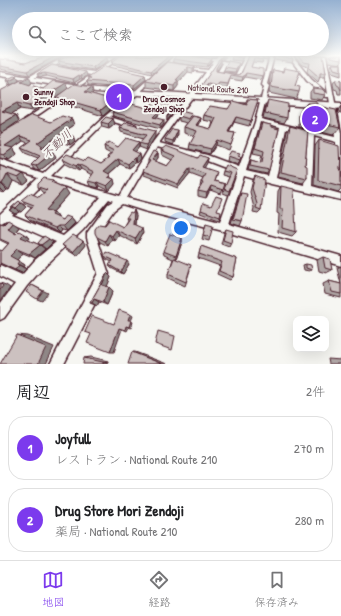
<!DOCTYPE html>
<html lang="ja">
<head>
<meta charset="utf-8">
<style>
	:root { --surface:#fff; --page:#f2f2f2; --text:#202124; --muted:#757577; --line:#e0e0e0; --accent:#7c3aed }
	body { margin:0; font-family:"Patrick Hand","Klee One",sans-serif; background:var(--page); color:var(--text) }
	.controls { position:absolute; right:12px; bottom:12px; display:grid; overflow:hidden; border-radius:8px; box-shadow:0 4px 16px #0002 }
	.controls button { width:36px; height:36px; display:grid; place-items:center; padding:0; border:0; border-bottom:1px solid var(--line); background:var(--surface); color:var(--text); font:20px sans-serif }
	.you { position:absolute; left:181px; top:228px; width:14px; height:14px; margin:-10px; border:3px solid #fff; border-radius:50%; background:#1a73e8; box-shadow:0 0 0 6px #1a73e833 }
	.badge { display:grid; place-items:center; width:26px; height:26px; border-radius:50%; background:var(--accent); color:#fff; font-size:13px; font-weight:700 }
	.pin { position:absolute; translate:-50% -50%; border:2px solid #fff; box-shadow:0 1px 4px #0006 }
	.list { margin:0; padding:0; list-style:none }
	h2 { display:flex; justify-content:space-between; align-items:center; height:52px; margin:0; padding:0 16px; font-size:17px }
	h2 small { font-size:13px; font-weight:400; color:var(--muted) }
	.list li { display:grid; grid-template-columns:26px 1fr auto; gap:12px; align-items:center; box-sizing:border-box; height:64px; margin:0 8px 8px; padding:0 8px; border:1px solid var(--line); border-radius:16px }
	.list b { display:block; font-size:15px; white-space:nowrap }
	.list p { margin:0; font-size:13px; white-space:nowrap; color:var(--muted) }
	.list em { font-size:13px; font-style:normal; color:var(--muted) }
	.icon { flex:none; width:22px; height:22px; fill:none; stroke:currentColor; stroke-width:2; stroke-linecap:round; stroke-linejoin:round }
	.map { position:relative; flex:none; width:341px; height:364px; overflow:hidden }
	.search { position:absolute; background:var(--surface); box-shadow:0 4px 16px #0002; left:12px; right:12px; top:12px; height:44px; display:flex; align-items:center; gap:10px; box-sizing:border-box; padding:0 14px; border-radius:22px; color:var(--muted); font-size:15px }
	.sheet { height:196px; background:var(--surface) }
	nav { display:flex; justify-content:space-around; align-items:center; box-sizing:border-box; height:56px; border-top:1px solid var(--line); background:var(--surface); font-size:11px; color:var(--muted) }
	nav a { display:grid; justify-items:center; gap:2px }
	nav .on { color:var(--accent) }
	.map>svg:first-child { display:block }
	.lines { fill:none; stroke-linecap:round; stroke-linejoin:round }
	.minor-casing { stroke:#4a1f2b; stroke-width:3 }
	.major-casing { stroke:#4a1f2b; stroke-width:3 }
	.highway-casing { stroke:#4a1f2b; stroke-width:3 }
	.minor { fill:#f6f6f2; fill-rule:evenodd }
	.major { fill:#f6f6f2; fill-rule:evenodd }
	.highway { fill:#f6f6f2; fill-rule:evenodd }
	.wall { fill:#afa6a5; stroke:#4a1f2b }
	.shaded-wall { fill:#8f8786; stroke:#4a1f2b }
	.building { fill:#ccc1c0; stroke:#4a1f2b }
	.poi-dot { fill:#4a1f2b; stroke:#f6f6f2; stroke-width:1.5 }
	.labels { text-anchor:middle; stroke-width:4; stroke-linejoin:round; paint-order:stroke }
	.far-street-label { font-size:9px; fill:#4a1f2b; stroke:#f6f6f2 }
	.far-poi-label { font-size:9px; font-weight:bold; fill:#4a1f2b; stroke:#f6f6f2; text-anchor:start }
	.water-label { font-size:12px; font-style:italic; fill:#6c4a52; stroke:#f6f6f2 }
</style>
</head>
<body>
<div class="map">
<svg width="341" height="364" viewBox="0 0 341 364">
	<rect width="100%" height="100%" fill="#f6f6f2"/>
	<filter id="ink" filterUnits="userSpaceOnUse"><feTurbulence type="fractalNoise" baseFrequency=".025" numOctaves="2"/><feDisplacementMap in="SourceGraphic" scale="8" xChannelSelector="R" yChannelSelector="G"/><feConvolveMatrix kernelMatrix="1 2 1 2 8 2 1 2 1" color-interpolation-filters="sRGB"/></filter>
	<g filter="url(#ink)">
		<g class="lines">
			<g class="minor-casing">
				<g id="minor">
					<path d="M119,56H123L28,122H24V120L91,75L61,69H59V67L94,72Z"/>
					<path d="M174,56H178L138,94L110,117L136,125V127L134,128L107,120L51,176L120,196L153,142L206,72L184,69H182V67L208,70L214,61H212V59H216L218,56H222L219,60L228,62L222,72L236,74L245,56H249L239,76L237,77L217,74V73L223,63L218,62L159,143L207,155L239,167L255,122L264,87L262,85L270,56H274L267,84L269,86L261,119L335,137L329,97H325L307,81L288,56H292L311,79L328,94L322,56H326L341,133V177L337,174L336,142L314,136L312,186L341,194V200L271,184L244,176L229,224L341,256V266L223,231L144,211L122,204L114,210L97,234V238L109,274L108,278L64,364H50L98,273L87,238V233L108,204L113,201L109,199L83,230L43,268L27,286L4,318L0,320V304L15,284L0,276V265L22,275L35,260L56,242L6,220L0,224V214L38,178L0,165V159L43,174L104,117L134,92ZM260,122L280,127L268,176L246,171ZM286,129L308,135L304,185L276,178ZM157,147L202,159L236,172L237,174L220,222L127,198ZM46,181L101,197L77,224L63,236L12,215Z"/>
				</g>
			</g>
			<g class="major-casing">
				<path id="major" d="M66,56H72L0,98V93Z"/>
			</g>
			<g class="highway-casing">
				<path id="highway" d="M0,72L96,88L341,103V109L96,92L0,76Z"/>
			</g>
			<use href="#minor" class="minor"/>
			<use href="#major" class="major"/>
			<use href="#highway" class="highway"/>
		</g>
		<g class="wall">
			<path d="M105,56H117L115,57Z"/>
			<path d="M173,56L152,74L113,65L112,62Z"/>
			<path d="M177,56H217L214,57L194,56L211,63L207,67L173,63V59Z"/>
			<path d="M222,56H226L224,59H222Z"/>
			<path d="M232,56H244L241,61L231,60Z"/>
			<path d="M249,56H269L267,61L263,60L262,63L253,62L251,67L263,76L261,80L245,77L242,81L230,79L227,88L218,87L216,90L207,88L203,93H198L199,89L221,60V64L216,71L238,75L241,74Z"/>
			<path d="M275,56H290L293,60L292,63L275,60Z"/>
			<path d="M294,56H323L326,73L324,77H320L318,82L307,72L308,67L302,65Z"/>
			<path d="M327,56H341V64L328,62Z"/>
			<path d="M0,59L25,63L34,61L29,75L0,69Z"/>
			<path d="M58,61H108L94,70L60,65Z"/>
			<path d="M167,62L195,66L194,72L193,73L188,72L178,83V86L174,91L146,87V81Z"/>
			<path d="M239,63L235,72L224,71L225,67Z"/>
			<path d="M332,64H341V76L332,73L330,68Z"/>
			<path d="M52,65L87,76L82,79H80L74,83L47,76L39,77L37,74Z"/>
			<path d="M284,68L295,86L299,92L296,99L269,93L270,77L273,70L282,72Z"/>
			<path d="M145,75L146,79L134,89L88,85L87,81L89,79L88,77Z"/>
			<path d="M17,77L19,81L11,85L8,84L6,80Z"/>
			<path d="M335,80L341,81V94H338L337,90L334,89L333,84Z"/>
			<path d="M32,83L29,85L43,89H68L93,93L92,94L106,98L125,90L126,96L103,116L59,102L56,97L65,91L33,111L20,109L11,114L16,115L19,121L7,130L51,122L74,125L44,146L46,150L56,158L39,171L35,170L31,165L38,158L25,153L21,148L28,143L23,141L13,148L17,154L9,160L0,158V134L2,133L0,132V91Z"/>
			<path d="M313,88L325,95L322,100L310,98V92Z"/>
			<path d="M247,99L258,100L249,126L234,122L229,132L235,133L229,150L216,145L210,154L189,149L190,144L195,136L184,133V127L187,123L179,121V116H192L201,118L200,123L198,126L211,129L213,122L203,120L204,115L228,109L245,104L246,101H247Z"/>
			<path d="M268,100L287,118L284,123L263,118L266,105Z"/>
			<path d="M307,103L317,106L340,127L333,135L313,130V123L309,122L306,128L299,127V115L303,107H304Z"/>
			<path d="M341,106V113H340L338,110Z"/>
			<path d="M147,108L176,109L167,121V117L168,114L160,113L156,118L164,124L160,129L113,116L112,112Z"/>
			<path d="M113,119L115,124L109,129L102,127L101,122Z"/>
			<path d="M262,123L271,127L269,170L267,174L248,170L251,160L260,163L262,155L253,153Z"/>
			<path d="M290,126L305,165L307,178L303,183L278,177L287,131Z"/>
			<path d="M120,128L155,137L147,150L139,147V143L143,139L121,132Z"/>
			<path d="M178,134L173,145L165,142V139Z"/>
			<path d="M73,136L75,141L70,145L64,143L61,138Z"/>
			<path d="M319,140L341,170V189L338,192L314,185L315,146Z"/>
			<path d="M139,142V147L135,152L141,159L136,163H135L129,168L120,164L109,174L115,184L109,191L99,186L98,188L90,186L88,181L92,175L81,169L79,171L65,164L62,159L85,161L101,164L108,159L107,157L111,154L105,151L104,146L118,147Z"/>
			<path d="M161,150L198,158H208L207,163L204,167L216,176L214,181L225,184L221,194L210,190L206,198L198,196V191L201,187H200L201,182L203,178L190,173L178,188L144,175L143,171L148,164V160L158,153V158L155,161L167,166L172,160L162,155Z"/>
			<path d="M228,156L241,157L238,165L227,161Z"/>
			<path d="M0,166L29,181L24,185L13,181L9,190H7L4,193L0,192Z"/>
			<path d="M237,170L228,195L223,193L229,177L222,175L223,171Z"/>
			<path d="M255,176L261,210L258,213L253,212L254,208L250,192L253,180Z"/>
			<path d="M53,180L56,184L69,194L53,212H54L58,217V218L63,220L71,218L75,223L67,231L62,230L60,233L30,220L25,215L32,207L27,205L21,200L39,197L44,193L42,192L38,187Z"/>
			<path d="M281,186L296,232L292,236L278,232L279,214L277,213L278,191Z"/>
			<path d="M241,193L242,221L240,226L231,223L239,197Z"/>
			<path d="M19,201L26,207L21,212H19L15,214L9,210Z"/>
			<path d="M201,210L217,211L220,217L219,220L200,213Z"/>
			<path d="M136,215L135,225L143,233L137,244L119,235L115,241L112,239L108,246L100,242L97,237L105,225L123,227L127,220L126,218Z"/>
			<path d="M0,223L19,227L15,233L30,238L28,240L40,245L45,249L35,258L23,253L17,260L25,265L24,267L26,269L22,273L1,264H0V250L2,251L8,244L0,240Z"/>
			<path d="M206,224L210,237L209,241L202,239Z"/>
			<path d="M226,229L231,243L229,247L221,244L224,233Z"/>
			<path d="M182,238V242L176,259L190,270L185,286L168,278V274L173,259L164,255L163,251Z"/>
			<path d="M62,245H86L77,256L66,249Z"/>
			<path d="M201,246L237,259L233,277L230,280L217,274L220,266L198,258Z"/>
			<path d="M104,256L129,264L123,274L111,268L109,265L112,262L106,259Z"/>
			<path d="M323,257L332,270L326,273L319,271L317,260Z"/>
			<path d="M306,264L312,270L309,271L304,270L303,265Z"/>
			<path d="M341,266V298L325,294L323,284L329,281L341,284L337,268Z"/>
			<path d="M107,273L111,277L107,286L109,287L113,291L107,305L99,302L97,306L90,303Z"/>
			<path d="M91,357L108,361L107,364L84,358Z"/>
			<path d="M328,359L341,360V364H329Z"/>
		</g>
		<g class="shaded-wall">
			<path d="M56,56H63L29,75L27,71Z"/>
			<path d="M169,56H173L152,74L151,71Z"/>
			<path d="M107,57L108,61L94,70L93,67Z"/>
			<path d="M212,59L211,63L207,67L208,64Z"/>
			<path d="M221,60V64L216,72V68Z"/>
			<path d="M195,66L194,72L193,73V68Z"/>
			<path d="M188,67V72L178,83V86L174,91V86L176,80Z"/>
			<path d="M86,72L87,76L82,79L81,76Z"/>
			<path d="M45,73L47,76L39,77L37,74Z"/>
			<path d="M246,73L245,77L242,81L243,77Z"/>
			<path d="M79,75L80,79L74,83L73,79Z"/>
			<path d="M145,75L146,79L134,89V85Z"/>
			<path d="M17,77L19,81L11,85L9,81Z"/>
			<path d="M29,77L32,83L24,88L21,82Z"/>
			<path d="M66,83L68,89L33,111L29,106Z"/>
			<path d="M208,84L207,88L203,93L204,89Z"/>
			<path d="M92,87L93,93L87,98L85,92Z"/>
			<path d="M125,90L126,96L103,116L101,110Z"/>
			<path d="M17,103L20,109L6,117L2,111Z"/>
			<path d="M176,105V109L167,121V117Z"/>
			<path d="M160,110V113L153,121V117Z"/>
			<path d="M16,115L19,121L2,133L0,130V125Z"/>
			<path d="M236,117L234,122L227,137L228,132Z"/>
			<path d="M201,118L200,123L195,130L196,125Z"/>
			<path d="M72,119L74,125L44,146L47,151L41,148L37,143Z"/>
			<path d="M113,119L115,124L109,129L108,124Z"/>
			<path d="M164,120V124L160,129V125Z"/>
			<path d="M178,130V134L173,145V141Z"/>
			<path d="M155,131V137L147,150L146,145Z"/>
			<path d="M20,136L23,141L9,151L5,146Z"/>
			<path d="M73,136L75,141L70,145L68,140Z"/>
			<path d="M217,140L216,145L210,154L211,149Z"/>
			<path d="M139,142V147L133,155L132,150Z"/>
			<path d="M13,148L17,154L9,160L4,155Z"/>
			<path d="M53,152L56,158L39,171L36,166Z"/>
			<path d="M158,153V158L153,165L152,160Z"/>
			<path d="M140,154L141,159L136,163L135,158Z"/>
			<path d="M134,158L135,163L129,168L128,164Z"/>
			<path d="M208,158L207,163L202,172V167Z"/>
			<path d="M118,159L120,164L106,176L104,171Z"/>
			<path d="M78,164L81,169L79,171L76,166Z"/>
			<path d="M190,168V173L178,188V184Z"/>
			<path d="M7,174L13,181L9,190L2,184Z"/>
			<path d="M23,174L29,181L24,185L18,178Z"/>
			<path d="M114,179L115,184L109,191L107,186Z"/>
			<path d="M97,182L99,186L98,188L96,183Z"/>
			<path d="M0,183L7,190L4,193L0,189Z"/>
			<path d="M211,186L210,190L206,198L207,193Z"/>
			<path d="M65,188L69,194L50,215L46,210Z"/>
			<path d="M21,203L26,207L21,212L16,208Z"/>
			<path d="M14,207L19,212L15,214L9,210Z"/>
			<path d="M134,210L136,215L134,230L133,224Z"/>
			<path d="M54,212L58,217L56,220L52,215Z"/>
			<path d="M71,218L75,223L67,231L63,226Z"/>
			<path d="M13,223L19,227L14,234L8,229Z"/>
			<path d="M58,226L62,230L60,233L55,228Z"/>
			<path d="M142,228L143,233L137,244L135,239Z"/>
			<path d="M116,230L119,235L115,241L112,236Z"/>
			<path d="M24,234L30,238L27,242L21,237Z"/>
			<path d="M109,234L112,239L108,246L105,241Z"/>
			<path d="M182,238V242L176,260V256Z"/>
			<path d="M49,239L53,242L46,249L41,245Z"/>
			<path d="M83,241L86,245L77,256L73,252Z"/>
			<path d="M40,245L45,249L35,258L29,254Z"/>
			<path d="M17,249L23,253L17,260L25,265L24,267L17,264L10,256Z"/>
			<path d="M127,261L129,264L123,274L121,272Z"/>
			<path d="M19,265L26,269L22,273L15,270Z"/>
			<path d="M107,273L111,277L106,289L102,285Z"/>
			<path d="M0,283L6,285L10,288L0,301Z"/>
			<path d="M32,285L48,293L42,301L37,299Z"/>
			<path d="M109,287L113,291L107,305L103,302Z"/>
			<path d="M94,299L99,302L97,306L92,303Z"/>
			<path d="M130,314L133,316L131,321L133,322L131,328L129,327L128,320Z"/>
			<path d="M126,326L129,327L127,331L125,330Z"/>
			<path d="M119,328L122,329L114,352H110Z"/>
			<path d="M17,335L27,336L54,347L46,364H38Z"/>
			<path d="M132,352H135L167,364H162Z"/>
			<path d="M108,361L107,364H103V362Z"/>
		</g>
		<g class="building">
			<path d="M46,56H56L27,71L0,66V59H1L25,63L31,61H34Z"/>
			<path d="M68,56H99L107,57L93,67L58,61Z"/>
			<path d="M120,56H169L151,71L112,62Z"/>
			<path d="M177,56H192L212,59L208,64L173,59Z"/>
			<path d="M232,56H243L242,58Z"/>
			<path d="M249,56H269L268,57L264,56L263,60L254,58L251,67L263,69V76L246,73L243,77L231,75L228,84L219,83L217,86L208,84L204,89H199L219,60H221L216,68V71L238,75L241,74Z"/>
			<path d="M276,56H290L293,60Z"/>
			<path d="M298,56H323L326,73H320V78L309,68L310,63L303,62Z"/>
			<path d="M330,56H341V60L330,58Z"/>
			<path d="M228,61L239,63L236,69L225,67Z"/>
			<path d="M167,62L195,66L193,68L188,67L176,80H178L174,86L146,81Z"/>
			<path d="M332,64H341V71L334,69Z"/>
			<path d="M52,65L86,72L81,76L79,75L73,79L45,73L37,74Z"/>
			<path d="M105,66L145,75L134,85L87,81L91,78L88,77Z"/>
			<path d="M284,68L300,71L295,86L300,87L299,92L271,87L273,70L283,72Z"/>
			<path d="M14,76L17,77L9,81L6,80Z"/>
			<path d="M27,77H29L21,82L43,89L53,81L66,83L29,106L17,103L2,111L16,115L0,125V91Z"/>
			<path d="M335,80L341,81V90L339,86L337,85Z"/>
			<path d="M74,84L92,87L85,92L106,98L113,89L125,90L101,110L56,97Z"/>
			<path d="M313,88L322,89L325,92V95L313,93Z"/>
			<path d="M158,98L176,105L167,117L170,110H160L153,117L164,120L160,125L112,112L124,102L147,108Z"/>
			<path d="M247,99L258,100L251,121L236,117L228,132L235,133L231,145L217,140L211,149L190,144L197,131L184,127L193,116L201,118L196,125L211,129L216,118L204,115L210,106L228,109L233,101L247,105L246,101H248Z"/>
			<path d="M268,100L288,104L287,118L265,113Z"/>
			<path d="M307,103H317V106L336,110L340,127L318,122V114H311V120L304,118L303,107H306Z"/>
			<path d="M181,111L192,114L189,119L179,116Z"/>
			<path d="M32,115L51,122L62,116L72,119L37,143L43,146L41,148L53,152L36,166L31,165L40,156L21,148L32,140L20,136L5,146L13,148L4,155L0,154V146L1,145H0V134Z"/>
			<path d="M106,117L113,119L108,124L101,122Z"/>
			<path d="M125,123L155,131V132L146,145L139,143L146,135L120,128Z"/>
			<path d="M262,123L271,125V127L279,129L269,170L250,166L251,160L261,163L262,162L264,151L255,148Z"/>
			<path d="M290,126L308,131L305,165L307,166V178L281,172Z"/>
			<path d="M172,129L178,130L173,141L165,139Z"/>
			<path d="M67,134L73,136L68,140L61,138Z"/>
			<path d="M126,138L139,142L132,150L140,154L135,158H134L128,164L118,159L104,171L111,175L108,177L114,179L107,186L97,182L96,183L88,181L94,172L78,164L76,166L62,159L67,154L85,161L88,158L101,164L109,158L107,157L114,151L104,146L109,142L118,147Z"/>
			<path d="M319,140L339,146L340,169L341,170V186L318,180Z"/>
			<path d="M166,146L198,158L200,155L208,158L202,167L217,172L214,181L225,184L223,190L211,186L207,193L198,191L203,183L201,182L205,174L190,168L178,184L143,171L150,161L148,160L153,151L158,153L152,160L167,166L175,156L161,150Z"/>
			<path d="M231,151L240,153L238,156L241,157L240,160L228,156Z"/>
			<path d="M226,165L237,170L229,191L224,189L231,173L223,171Z"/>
			<path d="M0,166L23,174L18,178L7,174L2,184H0Z"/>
			<path d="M255,176L265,180L261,210L256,208L257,204L252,188Z"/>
			<path d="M44,178L53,180L51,182L65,188L46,210L54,212L52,215L63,220L66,216L71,218L63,226H58L55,228L25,215L34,205L21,200L30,193L39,197L47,190L38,187V184Z"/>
			<path d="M281,186L294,189L296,232L282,228L283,209H280Z"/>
			<path d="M241,193L247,194L242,221L233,219Z"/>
			<path d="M216,196L222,198L217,211L221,212L220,217L201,210L203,203L211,206Z"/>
			<path d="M19,201L21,203L16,208L14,207L9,210Z"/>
			<path d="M134,210L133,224L142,228L135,239L116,230L112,236L109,234L105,241L97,237L95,233V229L99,224L105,225L109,220L123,227L129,218H126L130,212L132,213Z"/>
			<path d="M8,220L13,223L8,229L16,234L19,231L24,234L21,237L40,245L29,254L17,249L10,256L19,261L17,264L19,265L15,270L0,263V250L2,251L9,243L0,239V223L4,224Z"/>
			<path d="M206,224L213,226L210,237L203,235Z"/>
			<path d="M226,229L233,231L231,243L223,240Z"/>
			<path d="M170,234L182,238L176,256L163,251Z"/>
			<path d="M73,235L83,241L73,252L62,245Z"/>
			<path d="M44,236L49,239L41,245L38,243Z"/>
			<path d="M201,246L237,259L233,277L219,271L222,262L199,254Z"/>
			<path d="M106,252L127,261L121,272L109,265L113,260L104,256Z"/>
			<path d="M323,257L330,259L332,270L325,268Z"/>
			<path d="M174,258L191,265L186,282L168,274Z"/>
			<path d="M306,264L311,265L312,270L306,268Z"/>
			<path d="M107,273L102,285L109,287L103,302L94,299L92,303H90Z"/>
			<path d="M329,281L341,284V294L332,292Z"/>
			<path d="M0,283L3,286L0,290Z"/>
			<path d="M32,285L43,291L37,299L26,292Z"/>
			<path d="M119,310L130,314L128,320H131L129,327L126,326L125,330L119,328L110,352L87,343L91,334L85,332L92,316L114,324Z"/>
			<path d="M158,331L175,336L172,350L155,344Z"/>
			<path d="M17,335L46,347L38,364H0Z"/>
			<path d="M132,352L162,364H128Z"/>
			<path d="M84,358L103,362V364H83Z"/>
		</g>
	</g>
	<linearGradient id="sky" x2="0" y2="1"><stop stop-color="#96b1d1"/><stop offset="0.52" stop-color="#fbfbf9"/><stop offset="1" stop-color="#fbfbf9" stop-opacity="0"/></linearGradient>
	<rect width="341" height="107" fill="url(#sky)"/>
	<g class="poi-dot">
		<circle cx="164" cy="87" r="4"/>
		<circle cx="26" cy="97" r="4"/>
	</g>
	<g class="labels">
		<g class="far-street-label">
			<text transform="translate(218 89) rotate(3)" y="3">National Route 210</text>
		</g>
		<g class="far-poi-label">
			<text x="34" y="95">Sunny<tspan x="34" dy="10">Zendoji Shop</tspan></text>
			<text x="164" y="102" text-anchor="middle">Drug Cosmos<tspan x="164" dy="10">Zendoji Shop</tspan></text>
		</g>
		<g class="water-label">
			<text transform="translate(57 144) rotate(-43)" y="4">不動川</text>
		</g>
	</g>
</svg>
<div class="controls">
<button><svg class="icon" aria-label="layers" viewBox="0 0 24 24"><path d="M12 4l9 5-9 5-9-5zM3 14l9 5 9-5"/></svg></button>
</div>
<div class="you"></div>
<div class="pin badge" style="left:119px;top:97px">1</div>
<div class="pin badge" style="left:315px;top:119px">2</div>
<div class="search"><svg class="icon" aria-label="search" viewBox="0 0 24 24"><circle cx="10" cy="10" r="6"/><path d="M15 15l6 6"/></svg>ここで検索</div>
</div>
<section class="sheet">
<h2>周辺<small>2件</small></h2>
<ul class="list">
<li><span class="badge">1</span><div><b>Joyfull</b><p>レストラン · National Route 210</p></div><em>270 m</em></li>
<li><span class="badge">2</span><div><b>Drug Store Mori Zendoji</b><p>薬局 · National Route 210</p></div><em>280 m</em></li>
</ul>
</section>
<nav>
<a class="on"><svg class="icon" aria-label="map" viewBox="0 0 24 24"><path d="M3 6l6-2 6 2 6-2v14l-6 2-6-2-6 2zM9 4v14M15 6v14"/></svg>地図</a>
<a><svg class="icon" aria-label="directions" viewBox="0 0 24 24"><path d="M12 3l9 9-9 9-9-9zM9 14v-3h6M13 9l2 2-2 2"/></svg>経路</a>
<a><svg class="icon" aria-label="saved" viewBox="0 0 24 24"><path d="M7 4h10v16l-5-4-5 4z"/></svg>保存済み</a>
</nav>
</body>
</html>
